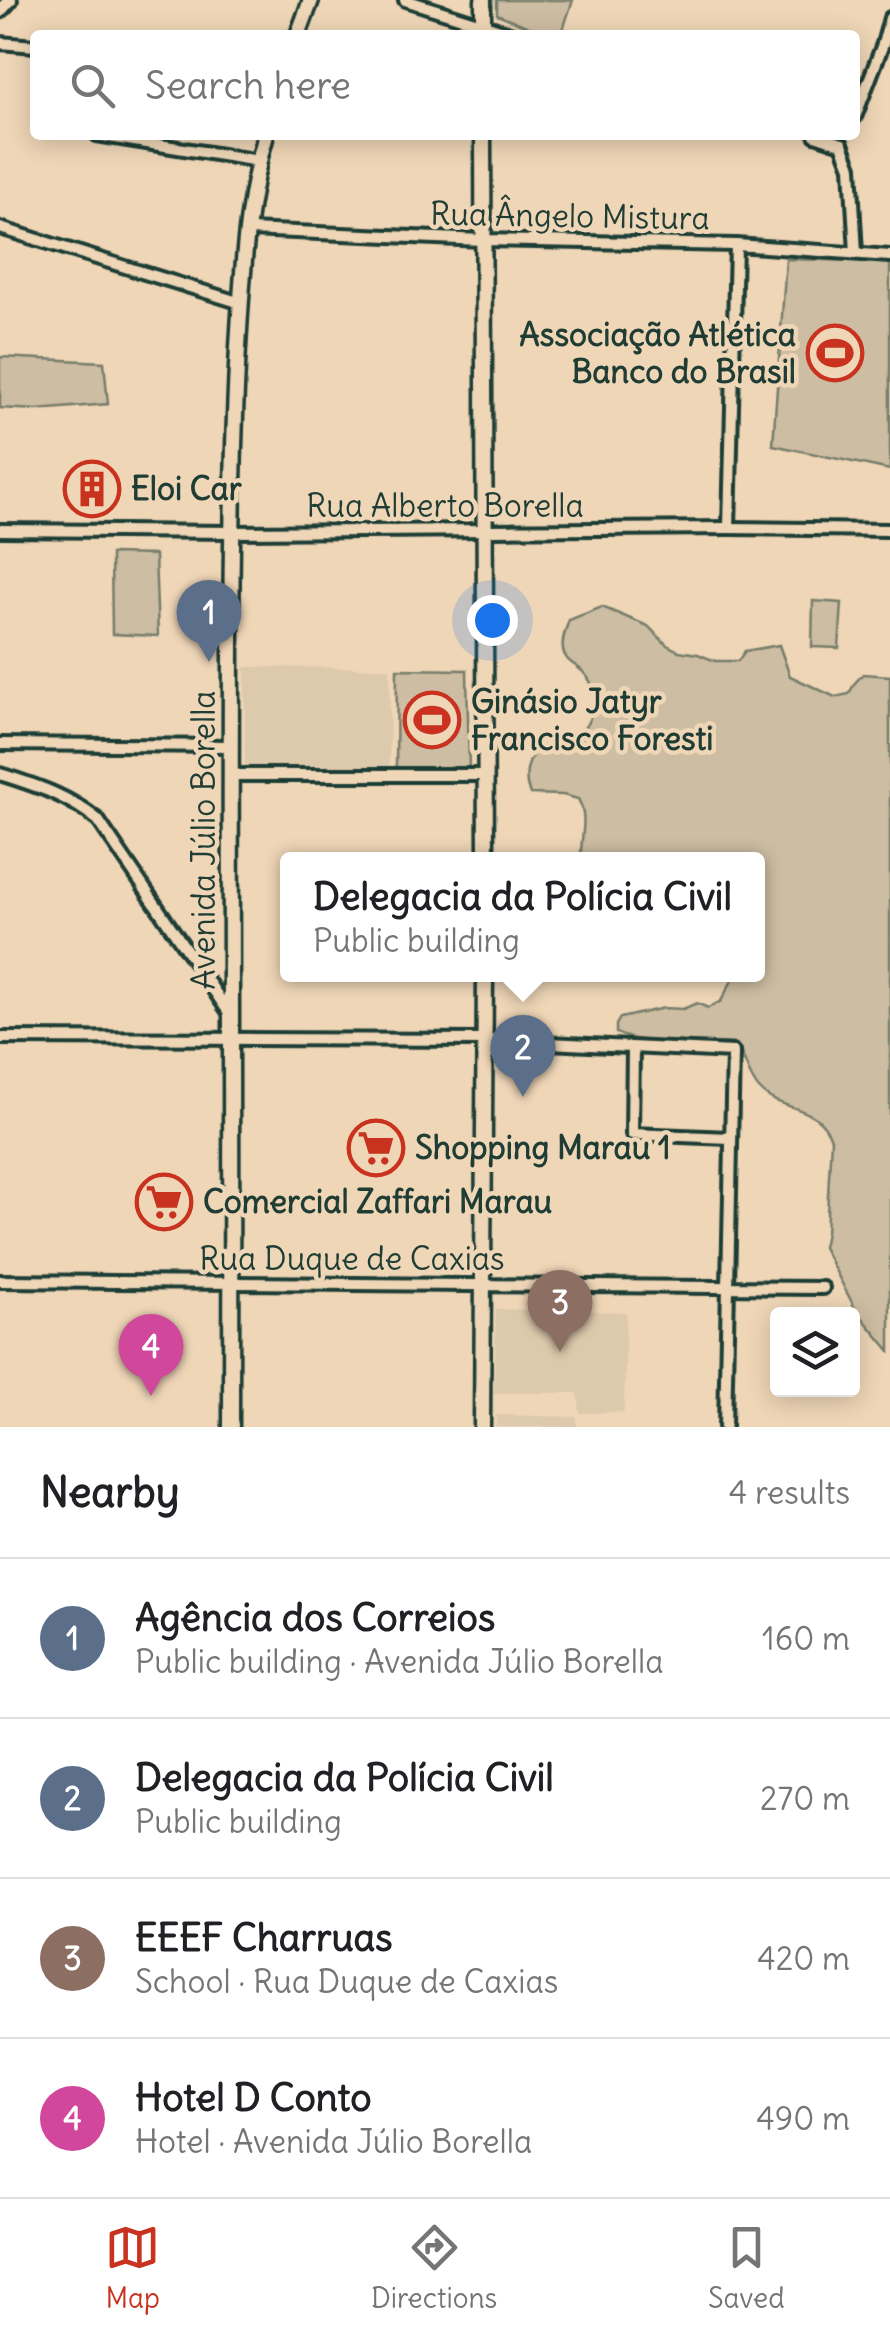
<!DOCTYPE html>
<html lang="en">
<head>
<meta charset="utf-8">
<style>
	:root { --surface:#fff; --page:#f6f6f6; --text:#202124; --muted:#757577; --line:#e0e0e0; --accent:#c8321e }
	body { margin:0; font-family:Delius,sans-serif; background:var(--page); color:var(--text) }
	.controls { position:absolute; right:30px; bottom:30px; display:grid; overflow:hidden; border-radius:10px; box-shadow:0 5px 25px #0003 }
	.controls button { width:90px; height:90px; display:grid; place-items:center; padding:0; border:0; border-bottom:2px solid var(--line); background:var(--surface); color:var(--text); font:50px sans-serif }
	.you { position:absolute; left:492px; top:620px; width:35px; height:35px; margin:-25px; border:8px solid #fff; border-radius:50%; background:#1a73e8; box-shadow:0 0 0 15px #1a73e833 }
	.badge { display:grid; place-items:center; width:65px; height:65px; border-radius:50%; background:var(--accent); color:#fff; font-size:32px; font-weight:700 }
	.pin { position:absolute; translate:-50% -82px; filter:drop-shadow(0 2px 5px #0008) }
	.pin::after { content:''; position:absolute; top:52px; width:35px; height:30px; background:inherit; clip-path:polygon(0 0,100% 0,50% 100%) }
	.popup { position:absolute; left:280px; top:852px; width:485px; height:130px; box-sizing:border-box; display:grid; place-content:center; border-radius:10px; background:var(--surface); filter:drop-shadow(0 2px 8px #0005); font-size:32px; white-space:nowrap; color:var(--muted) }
	.popup b { font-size:38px; color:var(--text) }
	.popup::after { content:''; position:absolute; left:50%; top:100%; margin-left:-20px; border:20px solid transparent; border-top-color:var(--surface) }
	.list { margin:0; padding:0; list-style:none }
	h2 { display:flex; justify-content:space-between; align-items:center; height:130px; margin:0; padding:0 40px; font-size:42px }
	h2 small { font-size:32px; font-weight:400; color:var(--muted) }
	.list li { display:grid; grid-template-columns:65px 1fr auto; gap:30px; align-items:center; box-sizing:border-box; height:160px; padding:0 40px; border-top:2px solid var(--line) }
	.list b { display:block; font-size:38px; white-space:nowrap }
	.list p { margin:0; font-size:32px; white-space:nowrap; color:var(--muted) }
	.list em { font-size:32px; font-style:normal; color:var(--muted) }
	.icon { flex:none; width:55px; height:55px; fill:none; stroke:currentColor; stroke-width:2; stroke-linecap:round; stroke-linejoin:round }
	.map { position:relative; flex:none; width:890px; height:1427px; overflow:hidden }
	.search { position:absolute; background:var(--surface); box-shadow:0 5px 25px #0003; left:30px; right:30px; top:30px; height:110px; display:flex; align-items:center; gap:25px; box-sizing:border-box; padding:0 35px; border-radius:10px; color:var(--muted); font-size:38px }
	.sheet { height:770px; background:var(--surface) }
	nav { display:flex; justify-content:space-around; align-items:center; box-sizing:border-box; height:140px; border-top:2px solid var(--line); background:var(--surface); font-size:28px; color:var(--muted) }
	nav a { display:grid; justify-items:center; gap:5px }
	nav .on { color:var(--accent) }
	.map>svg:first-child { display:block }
	.built { fill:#ddc9ac }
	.green { fill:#cdbda2; stroke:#767d6b; stroke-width:2.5 }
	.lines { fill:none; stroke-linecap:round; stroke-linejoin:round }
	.minor-casing { stroke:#1f3d34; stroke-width:18 }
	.tertiary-casing { stroke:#1f3d34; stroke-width:20 }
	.secondary-casing { stroke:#1f3d34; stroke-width:21 }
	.minor { stroke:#efd6b7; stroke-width:10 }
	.tertiary { stroke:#efd6b7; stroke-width:12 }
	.secondary { stroke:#efd6b7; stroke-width:14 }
	.labels { text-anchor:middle; stroke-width:9; stroke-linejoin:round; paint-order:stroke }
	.street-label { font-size:32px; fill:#1f3d34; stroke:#efd6b7 }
	.poi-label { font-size:32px; font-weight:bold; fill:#1f3d34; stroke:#efd6b7; text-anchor:start }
</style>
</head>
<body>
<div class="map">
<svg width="890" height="1427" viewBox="0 0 890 1427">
	<rect width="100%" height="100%" fill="#efd6b7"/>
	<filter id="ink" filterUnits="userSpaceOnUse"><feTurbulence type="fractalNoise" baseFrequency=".01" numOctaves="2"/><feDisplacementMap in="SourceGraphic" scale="20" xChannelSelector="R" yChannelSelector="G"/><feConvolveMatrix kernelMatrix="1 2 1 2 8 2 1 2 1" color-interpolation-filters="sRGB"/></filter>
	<g filter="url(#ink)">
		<g class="built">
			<path d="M245,667L390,668L389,773L245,769Z"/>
			<path d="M496,1309L626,1312L624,1412L580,1413L578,1393H494Z"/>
			<path d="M496,1415L577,1417V1427H496Z"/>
		</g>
		<g class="green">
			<path d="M497,0H573L561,35H548L497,14Z"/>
			<path d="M864,258L890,259V470L773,445L786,259L863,261Z"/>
			<path d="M0,357L104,362L108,404L37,410L0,408Z"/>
			<path d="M111,554L155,555L158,636L112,634Z"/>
			<path d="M813,601L842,603L839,648L812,647Z"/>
			<path d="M602,607L648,626L667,645L679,651L698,654L715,661H738L745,651L779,645L790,676L835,697L849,694L854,684L863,674L890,676V1351L856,1310L823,1247L826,1233L831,1139C819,1103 781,1113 759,1089C748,1077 745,1058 737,1044C705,1041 642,1046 616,1033V1025L620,1018L664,1008L683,1009L697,1003L708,1008L721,1001L735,975L758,974V860L581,859C580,838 589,818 578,799L563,795L530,794C523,778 526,756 543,746C547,744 553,745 558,743C571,740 582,734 588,722C597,706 597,685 583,672C576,664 565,662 563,650C561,640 566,629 569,620Z"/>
			<path d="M397,669L467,670L469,770H396Z"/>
		</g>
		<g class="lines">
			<g class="minor-casing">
				<g id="minor">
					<path d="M405,0L516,35"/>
					<path d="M0,43L35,46"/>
					<path d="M855,117L883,44L890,18"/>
					<path d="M97,135L259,161"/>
					<path d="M815,135L842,144"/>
					<path d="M842,144L851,167L856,253"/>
					<path d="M0,228L241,303"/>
					<path d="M248,230L483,240L736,245L890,256"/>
					<path d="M729,528L736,245"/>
					<path d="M0,530L232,532L729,528L890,530"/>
					<path d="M0,744L231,746"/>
					<path d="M0,774C37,786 67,795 98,820L230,1014"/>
					<path d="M231,775H486"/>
					<path d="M0,1038L485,1040L733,1052L725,1427"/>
					<path d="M633,1048L632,1134L730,1138"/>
					<path d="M0,1281L823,1288"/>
				</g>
			</g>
			<g class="tertiary-casing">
				<path id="tertiary" d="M0,11L10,0"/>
			</g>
			<g class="secondary-casing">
				<g id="secondary">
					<path d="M298,35L311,0"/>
					<path d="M483,35V0"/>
					<path d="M483,135L486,860"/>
					<path d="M231,1427C232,1162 230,897 231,632C232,531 233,430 239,330C243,265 247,198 266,135"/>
					<path d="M482,1427L485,974"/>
				</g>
			</g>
			<use href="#minor" class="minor"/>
			<use href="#tertiary" class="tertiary"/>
			<use href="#secondary" class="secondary"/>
		</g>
	</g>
	<defs>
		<g id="stadium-ring" transform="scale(2.875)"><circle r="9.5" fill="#efd6b7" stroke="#c8321e" stroke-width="1.5"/><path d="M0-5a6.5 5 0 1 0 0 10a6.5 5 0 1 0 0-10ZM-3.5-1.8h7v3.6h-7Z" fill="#c8321e"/></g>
		<g id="building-ring" transform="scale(2.875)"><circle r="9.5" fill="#efd6b7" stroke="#c8321e" stroke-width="1.5"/><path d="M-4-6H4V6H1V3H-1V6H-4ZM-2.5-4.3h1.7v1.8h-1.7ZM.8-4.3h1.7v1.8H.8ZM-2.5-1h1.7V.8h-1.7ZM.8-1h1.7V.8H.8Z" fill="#c8321e"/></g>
		<g id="supermarket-ring" transform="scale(2.875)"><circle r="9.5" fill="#efd6b7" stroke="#c8321e" stroke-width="1.5"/><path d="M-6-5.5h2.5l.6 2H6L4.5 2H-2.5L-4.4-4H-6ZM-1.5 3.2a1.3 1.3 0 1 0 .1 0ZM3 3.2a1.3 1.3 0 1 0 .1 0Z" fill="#c8321e"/></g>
	</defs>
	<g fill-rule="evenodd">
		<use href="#stadium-ring" x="835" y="353"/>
		<use href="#building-ring" x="92" y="489"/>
		<use href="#stadium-ring" x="432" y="720"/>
		<use href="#supermarket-ring" x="376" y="1148"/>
		<use href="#supermarket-ring" x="164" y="1202"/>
	</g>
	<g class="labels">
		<g class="street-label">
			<text transform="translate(570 216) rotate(1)" y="11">Rua Ângelo Mistura</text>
			<text x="445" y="517">Rua Alberto Borella</text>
			<text transform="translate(204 840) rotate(-90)" y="11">Avenida Júlio Borella</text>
			<text x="352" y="1270">Rua Duque de Caxias</text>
		</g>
		<g class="poi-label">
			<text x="796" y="346" text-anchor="end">Associação Atlética<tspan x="796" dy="37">Banco do Brasil</tspan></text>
			<text x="131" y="500">Eloi Car</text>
			<text x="471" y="713">Ginásio Jatyr<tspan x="471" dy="37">Francisco Foresti</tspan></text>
			<text x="415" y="1159">Shopping Marau 1</text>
			<text x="203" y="1213">Comercial Zaffari Marau</text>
		</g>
	</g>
</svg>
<div class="controls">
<button><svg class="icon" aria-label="layers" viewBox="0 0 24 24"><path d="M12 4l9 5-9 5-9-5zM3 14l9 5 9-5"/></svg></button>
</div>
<div class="you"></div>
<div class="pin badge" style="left:209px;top:662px;background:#5c6f8a">1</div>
<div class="pin badge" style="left:523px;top:1097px;background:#5c6f8a">2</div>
<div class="popup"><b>Delegacia da Polícia Civil</b>Public building</div>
<div class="pin badge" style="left:560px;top:1352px;background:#8d6e63">3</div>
<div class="pin badge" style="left:151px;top:1396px;background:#d1479c">4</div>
<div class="search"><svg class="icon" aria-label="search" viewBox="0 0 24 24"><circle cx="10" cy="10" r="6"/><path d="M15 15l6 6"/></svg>Search here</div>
</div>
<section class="sheet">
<h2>Nearby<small>4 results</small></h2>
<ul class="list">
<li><span class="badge" style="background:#5c6f8a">1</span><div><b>Agência dos Correios</b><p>Public building · Avenida Júlio Borella</p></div><em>160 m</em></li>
<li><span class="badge" style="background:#5c6f8a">2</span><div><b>Delegacia da Polícia Civil</b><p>Public building</p></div><em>270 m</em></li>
<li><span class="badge" style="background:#8d6e63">3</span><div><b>EEEF Charruas</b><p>School · Rua Duque de Caxias</p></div><em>420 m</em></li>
<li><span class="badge" style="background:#d1479c">4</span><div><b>Hotel D Conto</b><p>Hotel · Avenida Júlio Borella</p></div><em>490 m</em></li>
</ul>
</section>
<nav>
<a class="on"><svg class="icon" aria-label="map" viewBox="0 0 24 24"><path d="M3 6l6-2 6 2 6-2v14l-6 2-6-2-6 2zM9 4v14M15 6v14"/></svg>Map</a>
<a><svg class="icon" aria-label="directions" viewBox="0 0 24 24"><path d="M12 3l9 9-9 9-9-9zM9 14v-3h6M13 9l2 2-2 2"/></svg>Directions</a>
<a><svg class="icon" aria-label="saved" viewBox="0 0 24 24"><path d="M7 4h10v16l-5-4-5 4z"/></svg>Saved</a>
</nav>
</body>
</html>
